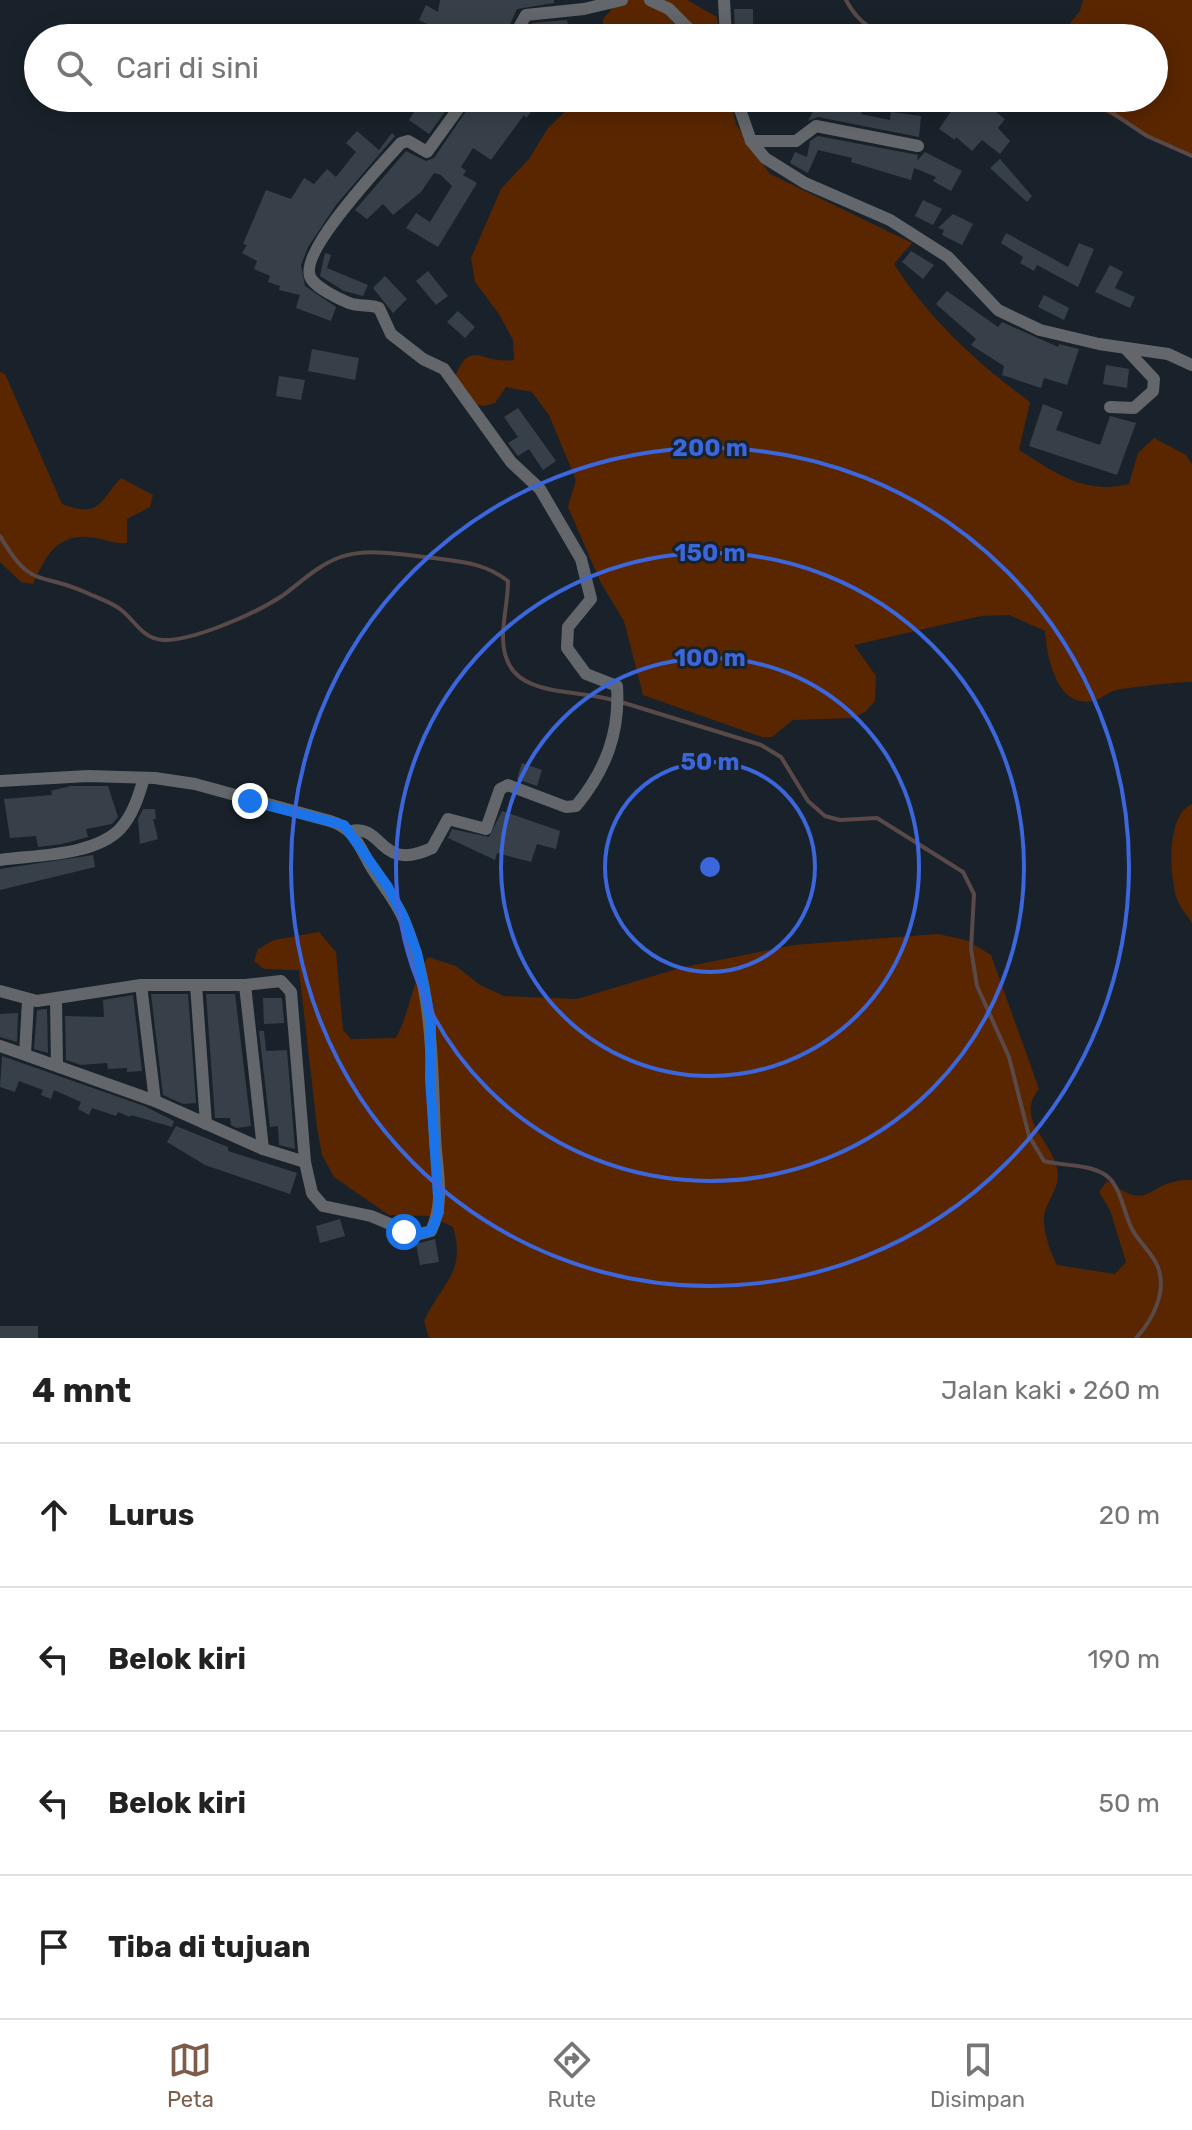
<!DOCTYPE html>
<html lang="id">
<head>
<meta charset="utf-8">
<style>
	:root { --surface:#fff; --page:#f2f2f2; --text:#222; --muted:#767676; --line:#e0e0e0; --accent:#7e5c49 }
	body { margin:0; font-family:Rubik,sans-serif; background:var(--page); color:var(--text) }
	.stop { position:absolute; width:24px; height:24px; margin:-18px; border:6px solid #1a73e8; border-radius:50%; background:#fff }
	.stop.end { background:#1a73e8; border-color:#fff; box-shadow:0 2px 8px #0008 }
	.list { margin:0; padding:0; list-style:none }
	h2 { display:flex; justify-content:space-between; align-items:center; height:104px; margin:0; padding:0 32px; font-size:34px }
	h2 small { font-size:26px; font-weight:400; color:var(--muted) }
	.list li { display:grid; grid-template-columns:52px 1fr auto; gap:24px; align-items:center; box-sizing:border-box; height:144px; padding:0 32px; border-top:2px solid var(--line) }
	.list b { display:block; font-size:30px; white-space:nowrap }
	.list em { font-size:26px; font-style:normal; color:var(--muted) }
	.icon { flex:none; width:44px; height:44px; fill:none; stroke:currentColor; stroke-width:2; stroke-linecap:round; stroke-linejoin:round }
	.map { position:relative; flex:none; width:1192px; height:1338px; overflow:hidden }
	.search { position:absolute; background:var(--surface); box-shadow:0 4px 20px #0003; left:24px; right:24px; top:24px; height:88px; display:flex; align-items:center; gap:20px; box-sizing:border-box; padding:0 28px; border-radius:44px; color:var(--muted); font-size:30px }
	.sheet { height:680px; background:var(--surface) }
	nav { display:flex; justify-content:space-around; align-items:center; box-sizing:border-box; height:112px; border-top:2px solid var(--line); background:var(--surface); font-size:22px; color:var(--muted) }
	nav a { display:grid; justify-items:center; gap:4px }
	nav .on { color:var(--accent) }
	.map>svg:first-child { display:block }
	.green { fill:#5a2600 }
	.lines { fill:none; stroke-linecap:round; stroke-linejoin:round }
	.stream { stroke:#594948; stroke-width:4 }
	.building { fill:#374049 }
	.street { stroke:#63676c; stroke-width:12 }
	.route { stroke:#1a73e8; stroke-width:10 }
	.ring { fill:none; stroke:#3b66dc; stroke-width:4 }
	.centre { fill:#3b66dc; stroke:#19222a; stroke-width:4 }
	.ring-label { font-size:24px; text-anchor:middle; font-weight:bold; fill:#3b66dc; stroke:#19222a; stroke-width:6; stroke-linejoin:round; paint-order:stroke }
</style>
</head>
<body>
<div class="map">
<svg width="1192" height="1338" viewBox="0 0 1192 1338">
	<rect width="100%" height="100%" fill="#19222a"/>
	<g class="green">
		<path d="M620,0H687L717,17L720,38H607L603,33V19Z"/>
		<path d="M1083,0H1192V158L1078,98H1154V38H1058L1080,11Z"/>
		<path d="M579,98H730L736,124L770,174L912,243L894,264C930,320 977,363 1030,402L1019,450C1056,473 1084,495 1129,484L1138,453L1154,438L1186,455L1192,464V682C1177,682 1131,687 1116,690C1108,692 1101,699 1093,701C1056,708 1047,656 1045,631L1009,615L981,616L854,645L876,676L875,701L865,712L853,718L793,720L772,737H762L643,695L624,621L601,583L568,507L576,480L549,415L532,392L506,387L495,403L483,406L462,400L453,383C469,335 480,365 514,360L513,340L499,314L475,282L471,258L501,189L529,159L548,128Z"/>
		<path d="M0,372L5,374L62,504C101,519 100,500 121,478L153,495L150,507L127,519V543C115,544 108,540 96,538C59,531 46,554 33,584L21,582L0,562Z"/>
		<path d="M1192,804V923C1187,915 1178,905 1176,896C1170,871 1166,816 1192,804Z"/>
		<path d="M319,932L336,952L343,1030L351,1039L396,1038C410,1012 412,981 428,957L456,966L480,985L504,996L577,999L680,968L794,945L938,934L966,940L991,955L1039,1089C1013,1121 1055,1141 1058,1174C1059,1188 1046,1202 1044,1216C1043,1231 1050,1252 1057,1265L1115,1274L1126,1262L1110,1210L1099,1192L1107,1181C1155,1215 1144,1179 1192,1180V1338H429L424,1321C441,1284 467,1272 453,1227L430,1216L389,1215L334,1177L322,1155L317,1127L299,970L264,969L254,961L258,949L274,940Z"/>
	</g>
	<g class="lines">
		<g class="stream">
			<path d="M846,0C858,23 875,34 900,38"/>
			<path d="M1090,98L1147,136L1192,156"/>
			<path d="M0,536C32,591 40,571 87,593C98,598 111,602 120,609C135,620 142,639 163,640C194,641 256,613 282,596C300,583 317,566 338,558C367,547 404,555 434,558C463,562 485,563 508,581C508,600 503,619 503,637C503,700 568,687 613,700"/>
			<path d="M621,702L761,745L781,757L808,801L825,816L840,820L877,818L963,872L974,894L971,949L977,986L1009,1057L1029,1136L1044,1161C1064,1166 1087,1164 1104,1174C1121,1184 1123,1212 1132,1229C1139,1243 1155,1255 1159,1270C1166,1294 1152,1321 1136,1338"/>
		</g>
	</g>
	<g class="building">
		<path d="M440,0H554V3L517,9L504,38H425L431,26L419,20L426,5L438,12Z"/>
		<path d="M734,9H753V38H742V32H735Z"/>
		<path d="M567,20L570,32L525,38L532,23Z"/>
		<path d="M423,98H455L429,134L409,120Z"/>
		<path d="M475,98H526L536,106L526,118L524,115L491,160L473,148L461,167L466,171L463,175L477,183L438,247L406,228L416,213L430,222L452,186L441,175L434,173L421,192L393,215L383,204L367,219L355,210L406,151L426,161L434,158Z"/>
		<path d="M820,98H867L861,114L890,120L891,112L921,116L919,137L818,117L808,121Z"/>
		<path d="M960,98L977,108L983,102L1005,119L998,128L1010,141L1000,154L982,140L972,151L956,137L955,140L939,129Z"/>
		<path d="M357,131L379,150L392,133L395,136L336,205L308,247L301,265L305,286L336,307L331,321L296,308L300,295L279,290L280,286L268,282L270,276L254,269L257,261L242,253L247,245L243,244L266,190L291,199L304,178L314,184L327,169L336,177L356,152L346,143Z"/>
		<path d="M818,136L918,155L917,161L925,152L962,171L951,191L933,181L936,177L914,168L911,180L851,162L852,158L818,150L808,173L790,163L795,152L807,157L810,141Z"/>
		<path d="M1000,159L1032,196L1027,202L990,168Z"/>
		<path d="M923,200L942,209L933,225L915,216Z"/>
		<path d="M953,214L973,224L962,245L942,235L944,230L938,228Z"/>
		<path d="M1006,233L1068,267L1079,243L1094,249L1078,287L1037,265L1034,271L1020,263L1023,257L1001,243Z"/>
		<path d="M911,251L934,265L923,279L902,262Z"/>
		<path d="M325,253L331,255L327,268L368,285L363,296L344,291L320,276Z"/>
		<path d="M1110,265L1123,272L1115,288L1135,297L1130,308L1095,292Z"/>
		<path d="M428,271L448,296L436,305L416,281Z"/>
		<path d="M385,276L407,299L393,313L373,288Z"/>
		<path d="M947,291L998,327L1002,322L1058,347L1059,344L1079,349L1067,385L1044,378L1041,388L1002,375L1004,366L971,345L976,339L936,304Z"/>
		<path d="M1044,295L1069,308L1064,320L1038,307Z"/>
		<path d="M458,311L475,327L465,338L447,322Z"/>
		<path d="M312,349L359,358L355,380L308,371Z"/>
		<path d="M1106,365L1129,369L1127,388L1103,384Z"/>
		<path d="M279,376L305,380L301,400L276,396Z"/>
		<path d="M1043,404L1063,412L1056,430L1100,445L1110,416L1136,423L1117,475L1029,446Z"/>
		<path d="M518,408L556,461L543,470L529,449L518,456L508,443L518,437L504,417Z"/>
		<path d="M522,763L542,770L537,786L517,779Z"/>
		<path d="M70,786H108L118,817L112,824L86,829L88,837L62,844L38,847L36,836L10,838L4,799L52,795L51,791Z"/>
		<path d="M143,809H155L156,819H153L158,839L140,844L138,819Z"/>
		<path d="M502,811L560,831L556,849L537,844L531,862L497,853L495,860L448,838L452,829L489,837Z"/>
		<path d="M93,855L95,867L0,890V869Z"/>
		<path d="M151,994H188L196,1103L183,1104L163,1095Z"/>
		<path d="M206,994H235L251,1126L237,1128L231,1125L230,1118H215Z"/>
		<path d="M133,995L142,1071L127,1072V1068L108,1069L107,1063L81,1065L66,1060L65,1016L104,1017L103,1000Z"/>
		<path d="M263,998H282L284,1023L264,1024Z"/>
		<path d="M47,1009L48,1053L34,1049L37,1010Z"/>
		<path d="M18,1013L17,1042L0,1037V1014Z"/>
		<path d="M259,1031H264L266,1051L287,1050L295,1149L279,1145L278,1126L270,1127Z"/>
		<path d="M2,1056L144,1106L174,1121L172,1127L131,1115L130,1117L118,1112L116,1116L92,1108L89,1115L78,1109L81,1102L54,1090L51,1099L41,1095L43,1090L19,1081L15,1092L0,1087Z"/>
		<path d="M176,1126L228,1147V1151L297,1173L290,1194L205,1165L167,1142Z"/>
		<path d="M340,1219L345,1236L320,1243L316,1226Z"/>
		<path d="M435,1239L439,1262L420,1265L416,1244Z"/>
		<rect x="0" y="1326" width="38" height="12"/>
	</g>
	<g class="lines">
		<g class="street">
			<path d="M650,0L669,9L698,38"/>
			<path d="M724,0L726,38"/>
			<path d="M513,38L526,15L584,9L622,0"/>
			<path d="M736,98L751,141L765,158L805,183L890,220L948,257L998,310L1040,330L1099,344L1168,354L1192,365"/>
			<path d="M751,141H796L816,126L918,146"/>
			<path d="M1110,407L1134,408L1153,391L1154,379L1125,348"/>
			<path d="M0,781L88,776L155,778L195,784L330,821C353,828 358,843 369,863C380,883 395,898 404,920C433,989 432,1063 435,1135C436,1168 446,1200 431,1231L416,1235L371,1216L323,1206L312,1193L305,1162L263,1149L155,1101L0,1046"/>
			<path d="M351,831C384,824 379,873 432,848L448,819L486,829L500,789L508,785L566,807L576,806C606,770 620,732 617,686L586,674L567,648L568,627L591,599L581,559L540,489L511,462L444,369L423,359L391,334L379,308C370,304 359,307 349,303C339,299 319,289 312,280C293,257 384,162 401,143L408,141L427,152L466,98"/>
			<path d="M0,860C35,855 94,856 120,829C133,815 139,795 144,778"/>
			<path d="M196,985L206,1124"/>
			<path d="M245,985L263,1149"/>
			<path d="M0,991L37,1001L141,985"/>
			<path d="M56,1000L57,1065"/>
			<path d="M25,1054L28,1001"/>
			<path d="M155,1101L141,985H245L281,981L291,992L305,1162"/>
		</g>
	</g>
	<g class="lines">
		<path class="route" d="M250,801L344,825L388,887L404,918L417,953L431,1022L430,1079L439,1212L431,1231L416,1235L404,1232"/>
	</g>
	<g class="ring">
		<circle cx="710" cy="867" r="105"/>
		<circle cx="710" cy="867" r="209"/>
		<circle cx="710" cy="867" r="314"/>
		<circle cx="710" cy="867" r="419"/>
	</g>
	<circle cx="710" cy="867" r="12" class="centre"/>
	<g class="ring-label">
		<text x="710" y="456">200 m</text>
		<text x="710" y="561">150 m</text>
		<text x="710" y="666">100 m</text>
		<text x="710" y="770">50 m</text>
	</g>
</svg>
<div class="stop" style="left:404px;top:1232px"></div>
<div class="stop end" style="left:250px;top:801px"></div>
<div class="search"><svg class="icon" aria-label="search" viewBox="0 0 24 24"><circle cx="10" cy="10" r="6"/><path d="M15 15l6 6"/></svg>Cari di sini</div>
</div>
<section class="sheet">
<h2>4 mnt<small>Jalan kaki · 260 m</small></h2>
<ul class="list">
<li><svg class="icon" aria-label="ahead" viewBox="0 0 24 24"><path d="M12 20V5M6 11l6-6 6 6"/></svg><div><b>Lurus</b></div><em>20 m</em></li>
<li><svg class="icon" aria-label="left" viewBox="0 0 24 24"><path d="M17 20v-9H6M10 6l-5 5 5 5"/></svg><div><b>Belok kiri</b></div><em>190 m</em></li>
<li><svg class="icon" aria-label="left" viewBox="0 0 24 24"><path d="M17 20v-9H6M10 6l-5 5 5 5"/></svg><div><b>Belok kiri</b></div><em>50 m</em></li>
<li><svg class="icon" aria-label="arrive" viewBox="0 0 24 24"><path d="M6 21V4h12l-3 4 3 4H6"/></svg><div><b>Tiba di tujuan</b></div></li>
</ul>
</section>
<nav>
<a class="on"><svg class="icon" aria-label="map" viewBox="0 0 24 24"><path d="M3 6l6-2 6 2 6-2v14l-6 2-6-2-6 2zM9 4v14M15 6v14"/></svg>Peta</a>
<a><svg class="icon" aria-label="directions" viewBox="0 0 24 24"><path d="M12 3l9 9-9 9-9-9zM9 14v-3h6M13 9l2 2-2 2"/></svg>Rute</a>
<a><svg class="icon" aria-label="saved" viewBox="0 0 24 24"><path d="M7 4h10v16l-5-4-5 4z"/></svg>Disimpan</a>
</nav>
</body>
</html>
